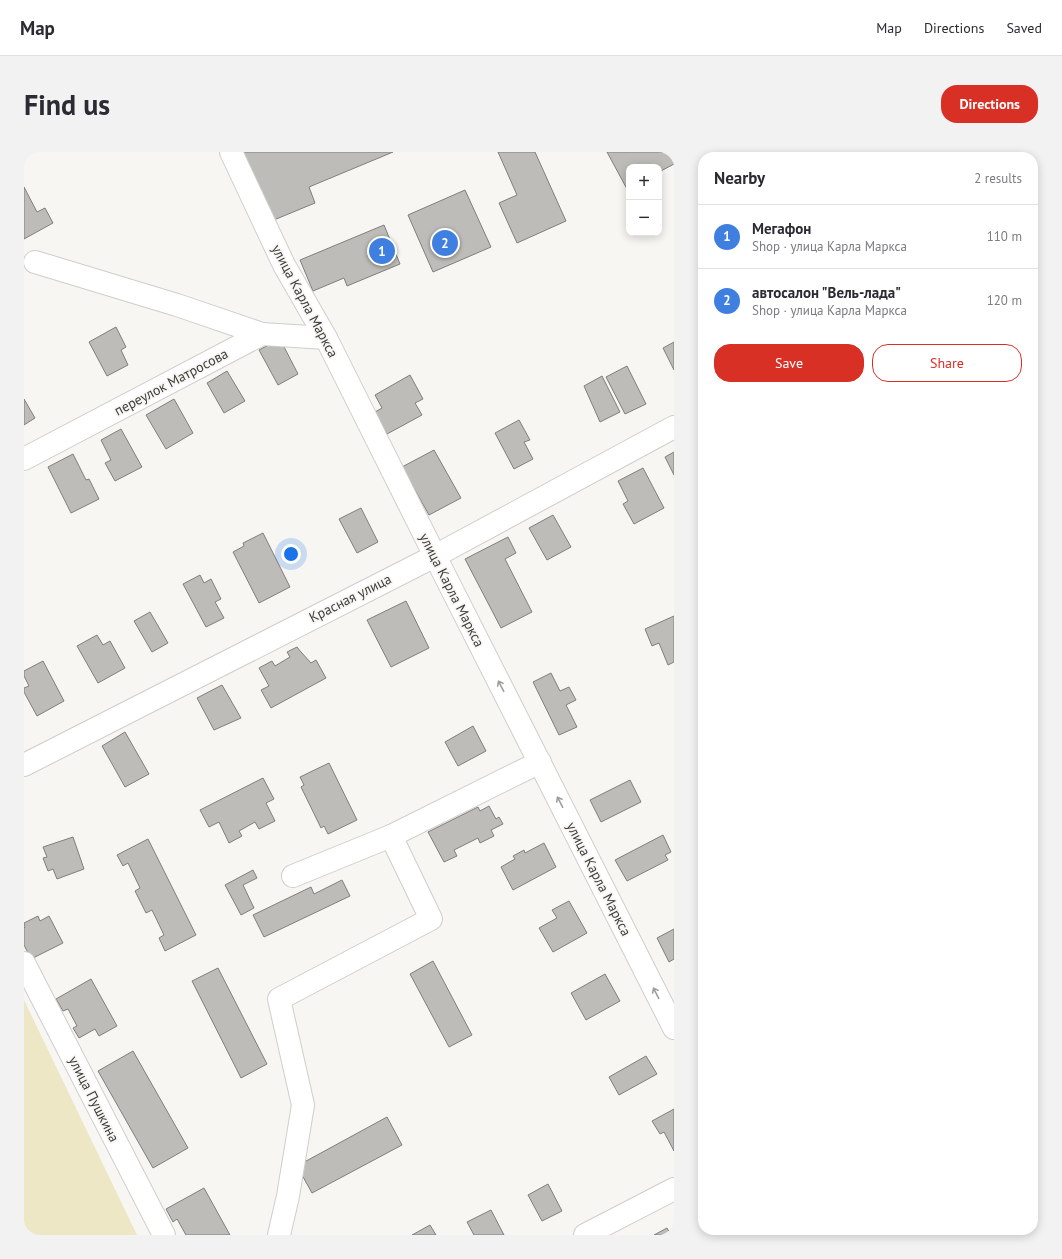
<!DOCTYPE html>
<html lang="en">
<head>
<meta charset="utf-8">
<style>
	:root { --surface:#fff; --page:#f2f2f3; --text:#2b2b33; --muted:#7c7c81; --line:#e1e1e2; --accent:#d93025 }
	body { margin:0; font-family:"PT Sans",sans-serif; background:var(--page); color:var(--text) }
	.controls { position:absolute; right:12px; top:12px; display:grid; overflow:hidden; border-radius:8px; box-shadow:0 2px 10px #0003 }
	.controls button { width:36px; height:36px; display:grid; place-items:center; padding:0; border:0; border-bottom:1px solid var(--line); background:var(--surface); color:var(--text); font:20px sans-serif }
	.you { position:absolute; left:267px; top:402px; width:14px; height:14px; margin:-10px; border:3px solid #fff; border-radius:50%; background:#1a73e8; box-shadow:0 0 0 6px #1a73e833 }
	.badge { display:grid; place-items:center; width:26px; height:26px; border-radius:50%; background:var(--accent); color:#fff; font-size:13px; font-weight:700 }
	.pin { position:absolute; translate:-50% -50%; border:2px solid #fff; box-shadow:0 1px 4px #0006 }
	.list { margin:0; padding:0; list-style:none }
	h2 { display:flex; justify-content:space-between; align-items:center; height:52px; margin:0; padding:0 16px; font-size:17px }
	h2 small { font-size:13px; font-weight:400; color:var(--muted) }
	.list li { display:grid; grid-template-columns:26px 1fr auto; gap:12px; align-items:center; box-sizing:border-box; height:64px; padding:0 16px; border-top:1px solid var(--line) }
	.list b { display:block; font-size:15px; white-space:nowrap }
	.list p { margin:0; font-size:13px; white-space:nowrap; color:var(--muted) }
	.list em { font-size:13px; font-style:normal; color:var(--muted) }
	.actions { display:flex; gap:8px; padding:12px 16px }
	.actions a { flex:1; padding:9px 0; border:1px solid var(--accent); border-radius:16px; text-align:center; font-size:14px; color:var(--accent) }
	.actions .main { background:var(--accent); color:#fff }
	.map { position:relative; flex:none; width:650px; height:1083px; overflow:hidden; border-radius:16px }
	header { display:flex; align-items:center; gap:24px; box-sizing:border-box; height:56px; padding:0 20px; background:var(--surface); border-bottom:1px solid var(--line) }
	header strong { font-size:19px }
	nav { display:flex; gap:22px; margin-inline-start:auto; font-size:14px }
	.intro { display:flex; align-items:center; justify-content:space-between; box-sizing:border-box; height:96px; padding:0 24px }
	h1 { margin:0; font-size:28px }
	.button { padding:10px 18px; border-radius:16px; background:var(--accent); color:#fff; font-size:14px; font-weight:700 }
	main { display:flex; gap:24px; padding:0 24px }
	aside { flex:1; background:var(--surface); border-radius:16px; box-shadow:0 2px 10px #0003 }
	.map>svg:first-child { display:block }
	.green { fill:#ede7c5 }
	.building { fill:#bdbcb9; stroke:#7f7f7c }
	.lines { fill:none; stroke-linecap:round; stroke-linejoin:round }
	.minor-casing { stroke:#cfcecb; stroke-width:24 }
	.major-casing { stroke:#cfcecb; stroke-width:24 }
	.minor { stroke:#fff; stroke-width:22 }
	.major { stroke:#fff; stroke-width:22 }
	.oneway { stroke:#9e9e9d }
	.labels { text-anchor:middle; stroke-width:3.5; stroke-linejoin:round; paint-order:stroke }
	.street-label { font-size:14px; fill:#3c3c3b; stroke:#f7f6f3 }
</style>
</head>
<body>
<header>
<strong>Map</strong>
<nav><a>Map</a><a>Directions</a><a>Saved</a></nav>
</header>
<div class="intro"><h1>Find us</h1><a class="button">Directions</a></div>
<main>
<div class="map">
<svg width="650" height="1083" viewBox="0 0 650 1083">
	<rect width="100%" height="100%" fill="#f7f6f3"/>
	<path class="green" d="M0,848L113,1083H0Z"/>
	<g class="building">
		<path d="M216,0H369L285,35L291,51L245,70Z"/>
		<path d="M474,0H511L542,69L493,91L475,51L493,43Z"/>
		<path d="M583,0H650V12L635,20V15H605V36L603,37Z"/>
		<path d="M0,35L13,60L21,56L29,71L0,87Z"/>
		<path d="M441,38L467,95L409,120L384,63Z"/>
		<path d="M360,73L376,112L323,134L320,126L289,139L276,108Z"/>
		<path d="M92,175L102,195L97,198L104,213L83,224L65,190Z"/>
		<path d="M256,187L274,222L254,233L235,198Z"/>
		<path d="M650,190V218L639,196Z"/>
		<path d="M603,214L622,252L601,262L582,225Z"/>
		<path d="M203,219L221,249L200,261L183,231Z"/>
		<path d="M386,223L399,247L391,251L398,263L363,282L351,260L358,256L351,243Z"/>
		<path d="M578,224L596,260L576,270L560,234Z"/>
		<path d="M0,247L11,266L0,273Z"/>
		<path d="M150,247L169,281L142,297L122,263Z"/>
		<path d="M495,268L506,288L500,290L509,307L490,317L471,281Z"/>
		<path d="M97,277L118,315L91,329L81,311L87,308L77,288Z"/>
		<path d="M410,298L437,346L405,363L378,315Z"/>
		<path d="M650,300V323L641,305Z"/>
		<path d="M49,302L62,328L65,327L75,347L47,361L24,315Z"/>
		<path d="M619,316L640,356L610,372L599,352L604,349L594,329Z"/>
		<path d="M337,356L354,390L333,401L315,367Z"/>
		<path d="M529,363L547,395L523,408L505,376Z"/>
		<path d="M239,381L266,435L235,451L209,400L220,394L219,391Z"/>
		<path d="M484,385L492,401L481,407L508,460L477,476L441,407Z"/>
		<path d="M176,423L180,431L187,427L197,447L191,450L200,466L182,475L159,432Z"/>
		<path d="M382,449L405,496L367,515L343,468Z"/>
		<path d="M126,460L144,491L128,500L110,469Z"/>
		<path d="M650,464V510L644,513L635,491L628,494L621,477Z"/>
		<path d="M73,483L79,493L86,489L101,516L74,531L53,494Z"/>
		<path d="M273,495L277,500L287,511L292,508L302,526L247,556L237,538L245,534L235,516L248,509L251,514L266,505L263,500Z"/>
		<path d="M19,509L40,549L13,564L0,540V536L5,534L0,524V519Z"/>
		<path d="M527,521L536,539L545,535L552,548L542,553L553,575L535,583L509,530Z"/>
		<path d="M198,533L217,566L190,578L173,546Z"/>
		<path d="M449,574L462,599L434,614L421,590Z"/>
		<path d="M101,580L125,622L101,635L78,594Z"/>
		<path d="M305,611L333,668L304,682L300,674L297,676L277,635L280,633L276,625Z"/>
		<path d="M239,626L250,647L242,651L251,669L235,677L231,670L215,679L218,684L205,691L195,670L185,675L176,658Z"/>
		<path d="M606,628L617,650L577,670L566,648Z"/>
		<path d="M465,654L472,667L475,665L479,672L467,678L470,684L456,691L454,686L430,698L433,704L420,710L404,680L454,655L456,659Z"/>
		<path d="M639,683L647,700L641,703L644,708L603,729L591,708Z"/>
		<path d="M49,685L60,717L33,727L29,717L24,719L19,706L23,705L19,695Z"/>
		<path d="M124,687L172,783L141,799L135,786L140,783L128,758L122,761L111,739L116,736L104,711L99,714L93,703Z"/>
		<path d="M520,691L532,715L489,738L477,715L491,707L489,704L500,698L501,701Z"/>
		<path d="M229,718L233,726L219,733L230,756L217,763L201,733Z"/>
		<path d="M318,728L326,744L240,785L229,763L287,735L290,742Z"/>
		<path d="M545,749L563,781L529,800L515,776L533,766L528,758Z"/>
		<path d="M14,764L16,769L25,764L39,791L7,807L0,793V776L1,775L0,771Z"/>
		<path d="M650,777V807L645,810L633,786Z"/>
		<path d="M409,809L448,883L425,895L386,822Z"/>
		<path d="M194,816L243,912L217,926L168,829Z"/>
		<path d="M581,822L596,849L562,868L547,841Z"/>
		<path d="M67,827L93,874L75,884L71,877L55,886L49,876L53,874L44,857L39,859L32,847Z"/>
		<path d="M109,899L164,996L129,1016L74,919Z"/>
		<path d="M622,904L633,922L595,943L585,925Z"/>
		<path d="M650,957V999L640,980L636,982L628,969Z"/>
		<path d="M363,965L378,993L288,1041L273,1014Z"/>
		<path d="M524,1032L538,1059L518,1069L504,1043Z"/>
		<path d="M180,1036L206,1083H162L153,1067L149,1070L142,1057Z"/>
		<path d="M467,1058L480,1083H450L443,1070Z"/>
		<path d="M406,1073L412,1083H388Z"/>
		<path d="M643,1076L647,1083H630Z"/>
	</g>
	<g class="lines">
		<g class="minor-casing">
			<g id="minor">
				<path d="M207,0L260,113L302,186L411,404L650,876"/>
				<path d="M11,110L153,153L238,182"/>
				<path d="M0,307L238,182L302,186"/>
				<path d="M0,613L411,404L650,275"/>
				<path d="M269,724L367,684L516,610"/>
				<path d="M0,811L140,1083"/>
				<path d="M255,1083L264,1044L279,953L255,847L407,767L367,684"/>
			</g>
		</g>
		<g class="major-casing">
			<path id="major" d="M561,1083L650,1037"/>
		</g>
		<use href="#minor" class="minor"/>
		<use href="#major" class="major"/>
	</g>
	<defs><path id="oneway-shaft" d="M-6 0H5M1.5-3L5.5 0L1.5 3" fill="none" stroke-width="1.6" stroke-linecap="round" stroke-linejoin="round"/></defs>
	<g class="oneway">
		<use href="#oneway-shaft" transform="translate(477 534) rotate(-117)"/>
		<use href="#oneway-shaft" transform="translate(536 650) rotate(-117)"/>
		<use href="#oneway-shaft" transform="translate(632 841) rotate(-117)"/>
	</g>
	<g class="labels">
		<g class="street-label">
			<text transform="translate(281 149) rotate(62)" y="5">улица Карла Маркса</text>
			<text transform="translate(147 230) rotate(-28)" y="5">переулок Матросова</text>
			<text transform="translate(428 438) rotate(63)" y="5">улица Карла Маркса</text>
			<text transform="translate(326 446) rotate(-27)" y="5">Красная улица</text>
			<text transform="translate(575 727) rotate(63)" y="5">улица Карла Маркса</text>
			<text transform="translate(70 947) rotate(63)" y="5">улица Пушкина</text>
		</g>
	</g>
</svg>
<div class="controls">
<button>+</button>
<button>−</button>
</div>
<div class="you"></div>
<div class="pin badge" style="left:358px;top:99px;background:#3f7fe0">1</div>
<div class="pin badge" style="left:421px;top:91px;background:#3f7fe0">2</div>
</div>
<aside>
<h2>Nearby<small>2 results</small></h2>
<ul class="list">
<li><span class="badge" style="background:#3f7fe0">1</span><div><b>Мегафон</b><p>Shop · улица Карла Маркса</p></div><em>110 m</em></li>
<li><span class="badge" style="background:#3f7fe0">2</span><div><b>автосалон &quot;Вель-лада&quot;</b><p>Shop · улица Карла Маркса</p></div><em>120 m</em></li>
</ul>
<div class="actions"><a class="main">Save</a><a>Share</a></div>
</aside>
</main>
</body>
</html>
